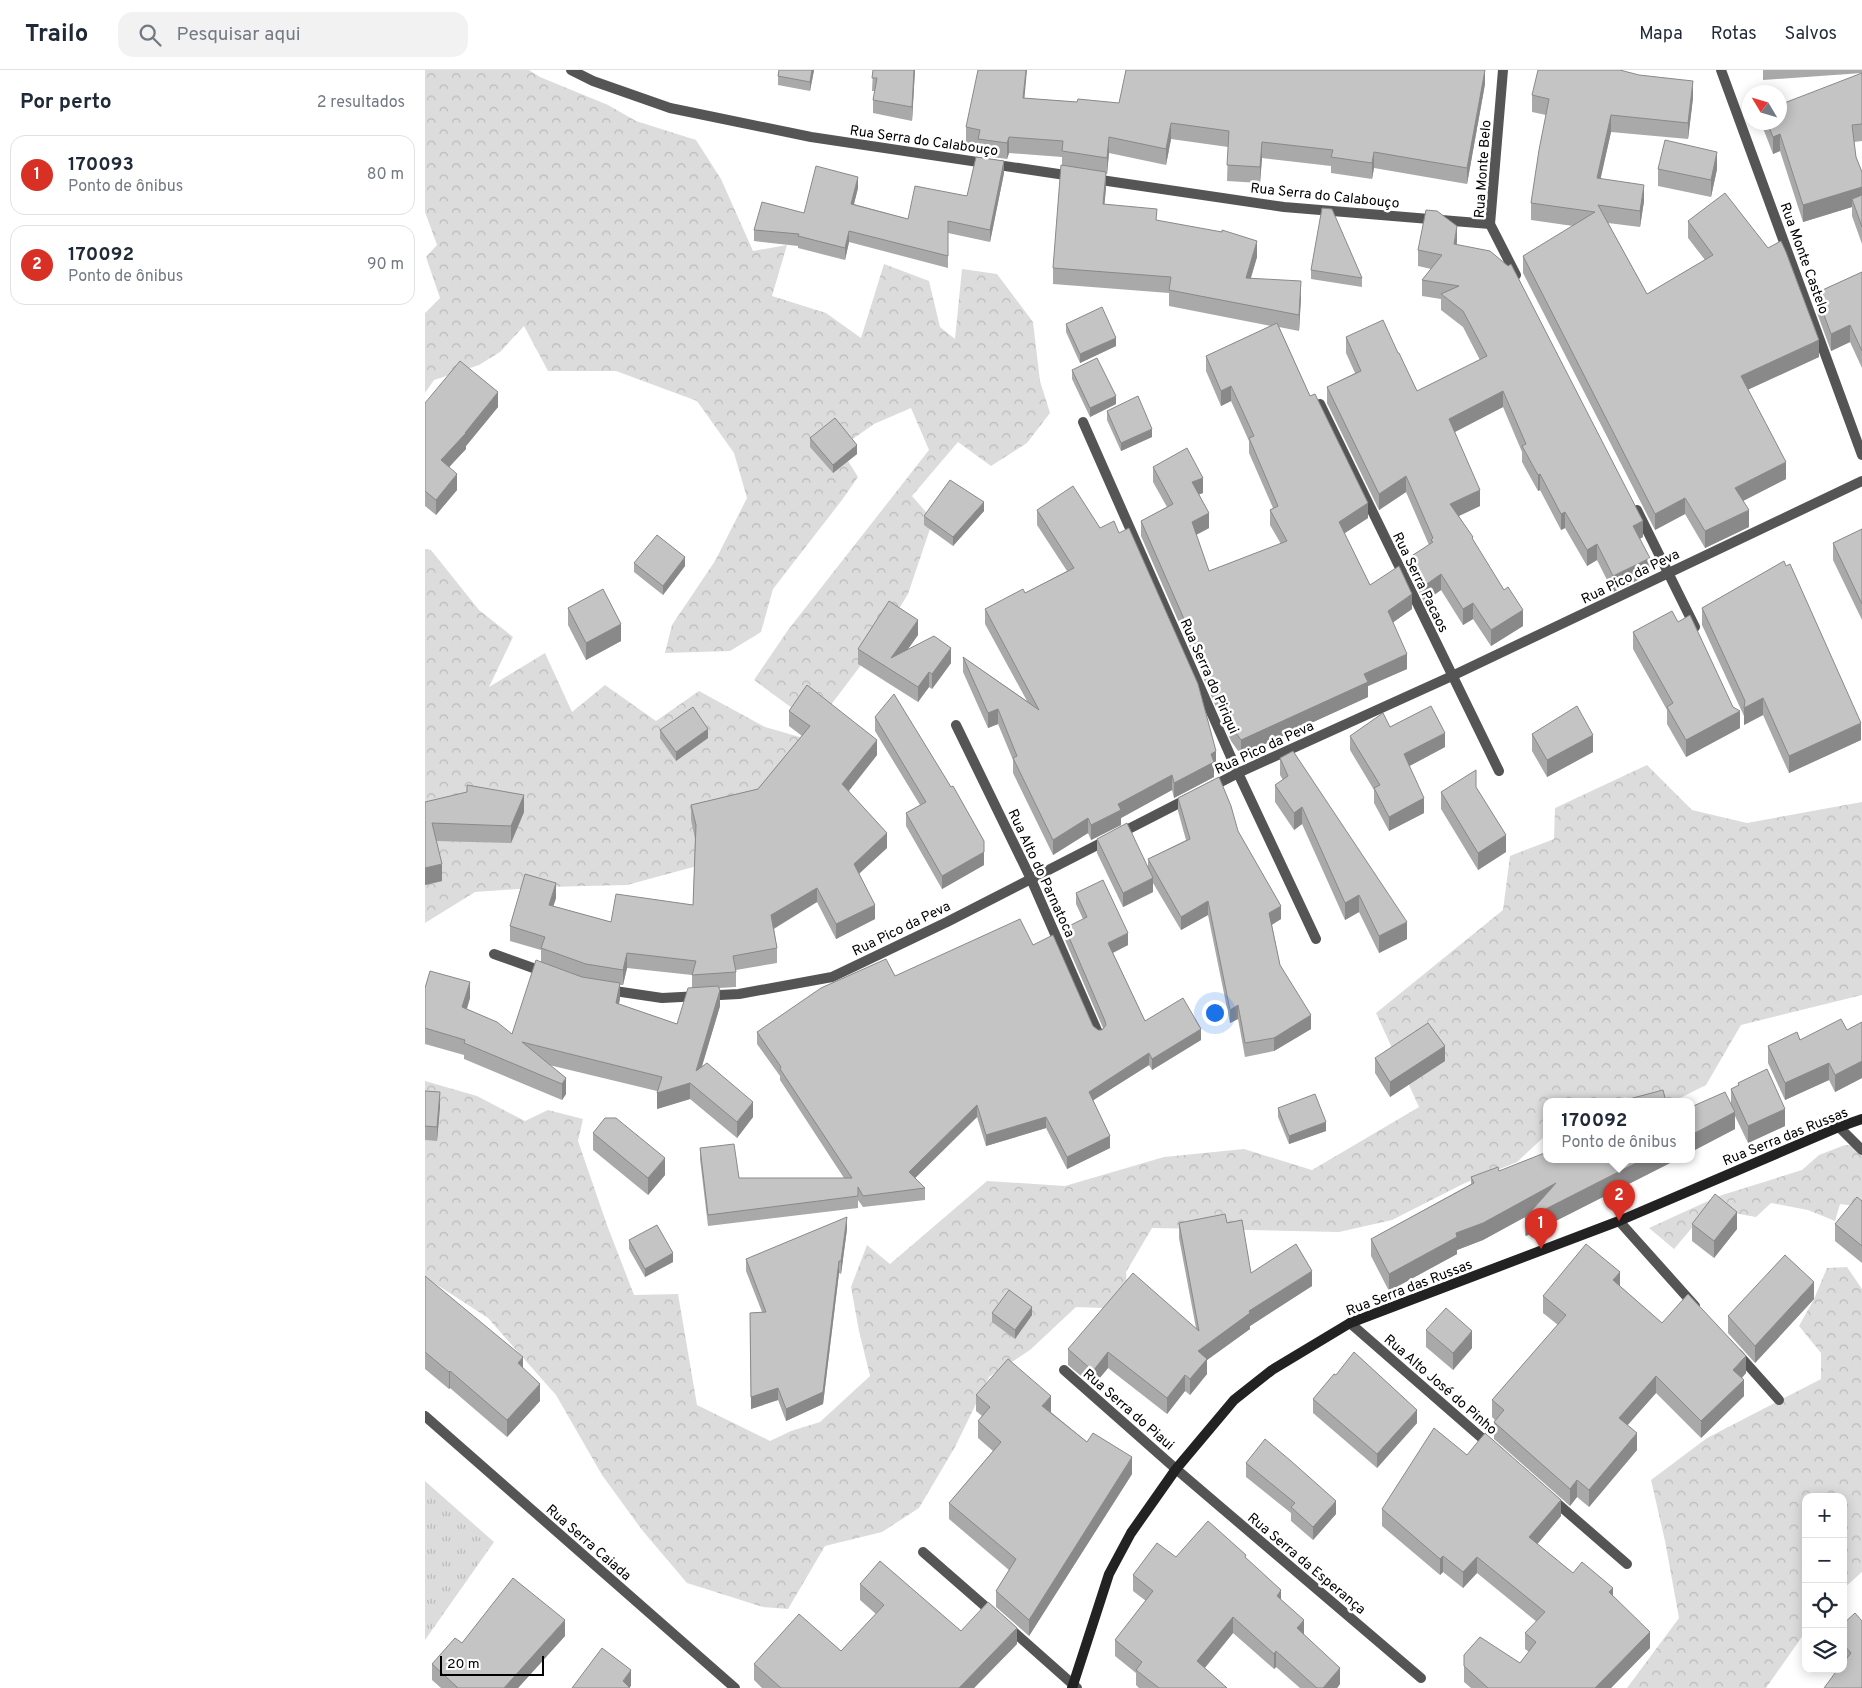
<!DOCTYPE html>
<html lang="pt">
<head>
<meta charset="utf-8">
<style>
	:root { --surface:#fff; --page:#f2f2f3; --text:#1f2937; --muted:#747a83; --line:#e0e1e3; --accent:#d93025 }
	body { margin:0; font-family:Overpass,sans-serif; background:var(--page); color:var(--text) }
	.controls { position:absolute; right:15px; bottom:15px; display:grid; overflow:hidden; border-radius:10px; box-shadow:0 2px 12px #0003 }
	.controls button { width:45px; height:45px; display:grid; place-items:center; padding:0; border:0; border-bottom:1px solid var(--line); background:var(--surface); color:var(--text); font:25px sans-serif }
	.compass { position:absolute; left:1317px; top:15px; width:45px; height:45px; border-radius:50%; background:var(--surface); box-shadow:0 2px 12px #0003; rotate:308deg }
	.scale { position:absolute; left:15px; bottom:12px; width:104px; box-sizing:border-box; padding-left:5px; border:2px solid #000; border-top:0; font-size:14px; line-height:18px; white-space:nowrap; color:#000; -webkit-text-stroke:4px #fff; paint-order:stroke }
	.you { position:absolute; left:789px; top:942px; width:18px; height:18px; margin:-12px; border:4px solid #fff; border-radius:50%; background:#1a73e8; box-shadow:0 0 0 8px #1a73e833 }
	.badge { display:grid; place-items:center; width:32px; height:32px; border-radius:50%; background:var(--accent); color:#fff; font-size:16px; font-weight:700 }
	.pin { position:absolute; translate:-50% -41px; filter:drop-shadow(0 1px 2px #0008) }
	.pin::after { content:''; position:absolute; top:26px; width:18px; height:15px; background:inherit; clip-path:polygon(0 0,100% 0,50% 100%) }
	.popup { position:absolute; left:1118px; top:1028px; width:152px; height:65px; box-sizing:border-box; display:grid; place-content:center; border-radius:10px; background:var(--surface); filter:drop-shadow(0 1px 4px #0005); font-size:16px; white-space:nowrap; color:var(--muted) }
	.popup b { font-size:19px; color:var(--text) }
	.popup::after { content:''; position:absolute; left:50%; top:100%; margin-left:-10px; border:10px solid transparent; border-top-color:var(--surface) }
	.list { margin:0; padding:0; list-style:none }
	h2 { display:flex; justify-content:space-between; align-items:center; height:65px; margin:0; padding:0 20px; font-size:21px }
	h2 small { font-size:16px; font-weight:400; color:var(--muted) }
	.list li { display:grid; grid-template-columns:32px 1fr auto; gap:15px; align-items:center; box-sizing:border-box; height:80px; margin:0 10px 10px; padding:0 10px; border:1px solid var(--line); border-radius:15px }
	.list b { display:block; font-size:19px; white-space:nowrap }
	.list p { margin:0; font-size:16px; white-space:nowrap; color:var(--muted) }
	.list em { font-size:16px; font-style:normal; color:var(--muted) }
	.icon { flex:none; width:28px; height:28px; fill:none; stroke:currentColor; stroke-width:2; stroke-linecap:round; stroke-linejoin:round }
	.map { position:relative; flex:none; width:1437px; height:1618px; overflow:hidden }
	header { display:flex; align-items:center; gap:30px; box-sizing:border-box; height:70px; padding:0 25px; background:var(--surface); border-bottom:1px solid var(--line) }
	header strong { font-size:24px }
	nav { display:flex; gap:28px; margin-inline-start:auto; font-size:18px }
	.search { width:350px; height:45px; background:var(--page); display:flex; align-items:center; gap:12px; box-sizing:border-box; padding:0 18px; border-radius:15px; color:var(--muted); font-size:19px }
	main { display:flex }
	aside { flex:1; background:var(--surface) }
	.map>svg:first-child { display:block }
	.grass { fill:url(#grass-tufts) }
	.forest { fill:url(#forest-crowns) }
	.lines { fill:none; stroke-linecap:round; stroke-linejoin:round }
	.minor { stroke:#555; stroke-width:10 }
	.secondary { stroke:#222; stroke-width:10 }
	.wall { fill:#a9a9a9; fill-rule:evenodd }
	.shaded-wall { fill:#898989 }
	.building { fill:#c4c4c4; stroke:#898989 }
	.labels { text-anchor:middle; stroke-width:5; stroke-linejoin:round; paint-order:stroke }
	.street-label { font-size:14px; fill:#000; stroke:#fff }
</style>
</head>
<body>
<header>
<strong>Trailo</strong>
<div class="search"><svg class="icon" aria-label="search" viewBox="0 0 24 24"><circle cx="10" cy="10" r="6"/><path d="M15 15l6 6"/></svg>Pesquisar aqui</div>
<nav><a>Mapa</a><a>Rotas</a><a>Salvos</a></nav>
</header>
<main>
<aside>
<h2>Por perto<small>2 resultados</small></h2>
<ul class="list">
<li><span class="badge">1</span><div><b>170093</b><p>Ponto de ônibus</p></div><em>80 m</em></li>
<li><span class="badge">2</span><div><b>170092</b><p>Ponto de ônibus</p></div><em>90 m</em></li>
</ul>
</aside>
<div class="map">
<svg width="1437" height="1618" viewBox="0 0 1437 1618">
	<defs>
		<pattern id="grass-tufts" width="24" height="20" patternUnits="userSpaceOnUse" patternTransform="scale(1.25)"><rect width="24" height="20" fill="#dcdcdc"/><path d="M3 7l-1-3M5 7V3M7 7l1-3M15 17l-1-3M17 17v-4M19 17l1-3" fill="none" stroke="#bbb"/></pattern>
		<pattern id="forest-crowns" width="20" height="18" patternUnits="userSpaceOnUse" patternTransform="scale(1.25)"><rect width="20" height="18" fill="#dcdcdc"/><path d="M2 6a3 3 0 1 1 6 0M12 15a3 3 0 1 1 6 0" fill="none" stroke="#bbb"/></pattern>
	</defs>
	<rect width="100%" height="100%" fill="#fff"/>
	<path class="grass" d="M0,1411L69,1472L0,1570Z"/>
	<g class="forest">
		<path d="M0,0H104L115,7L183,35L211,51L271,70L296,109L328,181L362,175L347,226L401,243L436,268L459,194L504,211L515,257L530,269L537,199L572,204L608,252L615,311L625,343L602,373L566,396L533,372L487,426L508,450L483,524L455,570L399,644L367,638L329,610L363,560L504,380L486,338L449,354L415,378L433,407L417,430L348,519L336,562L305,581L240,583L247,555L290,491L322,428L309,383L272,331L191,301H123L99,256L75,282L54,295L9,310L0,323V243L15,228L1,187L12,175L0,142Z"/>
		<path d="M0,479L6,480L54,540L88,567L64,617L120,583L147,642L180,615L231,651L274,621L340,657L392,672L272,796L202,815L121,817L50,822L0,853Z"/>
		<path d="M1222,695L1267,740L1322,753L1437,732V925L1316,955L1281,1015L1247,1032H1202L1201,1027L1186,1032H1122L1121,1065L1092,1092L1040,1113L967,1150L914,1162L727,1158L701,1202L703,1239L651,1237L605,1280L564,1307L530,1377L494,1438L457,1462L400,1476L363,1539L338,1537L262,1513L217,1460L177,1405L131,1325L63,1248L0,1207V1011L52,1026L100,1051L123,1040L158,1049L153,1071L182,1155L209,1225L253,1224L272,1335L345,1371L366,1361L395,1352L445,1306L434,1261L426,1217L442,1175L465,1194L562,1111L640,1116L739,1087L819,1079L887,1100L994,1037L951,943L1078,840L1085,786L1129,769L1130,738Z"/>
		<path d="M1420,1075L1437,1076V1137L1415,1134L1410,1151L1383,1140L1346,1133L1331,1147L1297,1141L1271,1153L1249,1179L1224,1158L1294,1126L1377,1100L1394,1085Z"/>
		<path d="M1422,1197L1437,1219V1502L1418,1519V1427H1381V1561L1341,1618H1202L1254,1548L1240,1471L1226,1410L1282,1368L1396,1309V1283L1374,1256L1389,1229L1402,1198Z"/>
	</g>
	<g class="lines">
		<g class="minor">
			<path d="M146,0L168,11L245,38L386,67L647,106"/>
			<path d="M1078,0L1065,154L1091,205"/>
			<path d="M1296,0L1437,385"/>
			<path d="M669,109L859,137L1065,154"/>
			<path d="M895,334L1074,701"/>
			<path d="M658,352L813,703L891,869"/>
			<path d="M1212,440L1270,557"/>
			<path d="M531,655L606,809L674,965"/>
			<path d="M784,718L813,703L1027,606L1437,411"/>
			<path d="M69,884L122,903"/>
			<path d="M183,920L237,928L314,924L407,907L522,852L764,728"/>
			<path d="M1414,1057L1437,1080"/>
			<path d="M1194,1151L1270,1236"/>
			<path d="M925,1253L1066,1376"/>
			<path d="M1313,1284L1354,1330"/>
			<path d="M639,1300L751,1399L996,1608"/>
			<path d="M0,1346L310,1618"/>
			<path d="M1126,1428L1202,1494"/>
			<path d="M498,1482L569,1544"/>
			<path d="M581,1555L652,1618"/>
		</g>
		<path class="secondary" d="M647,1618L684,1504L706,1463L751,1399L809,1330L847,1300L925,1253L1194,1151L1414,1057L1437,1049"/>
	</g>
	<g class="wall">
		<path d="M354,0H389L385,21L353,15V6Z"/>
		<path d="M448,0H490L487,51L448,43V30L450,21H447Z"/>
		<path d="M1060,0V14L1042,114L949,98L947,109L906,103V96L837,88L835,113L802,111L803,77L746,69L741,95L684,83L682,104H681V118L679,135L732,150L832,187L826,208L876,227L874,261L854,257L885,326L943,448L919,463L945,515L987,539L968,552L982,599L943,616V627L816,685L806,671L716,466V451L742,437L728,412V397L778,423L774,424L784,458L771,465L784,501L856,474L845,455V440L848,438L824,383V371L806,331L796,336L781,301V286L846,256L744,236V223L628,214V198L637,95V87L584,83L582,89L553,85V76L541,73V57L599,28L652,32L694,33Z"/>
		<path d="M1338,0H1437V3L1338,10Z"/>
		<path d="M1437,3V71L1429,72L1431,87L1437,102V174L1427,146V137L1378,152L1355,81L1348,84L1338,58V52H1354Z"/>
		<path d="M1107,25L1268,28L1263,69L1186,62L1175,109L1219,131L1215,157L1183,153L1222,224L1280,190L1263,168V151L1394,287L1323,319L1361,409L1318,431L1324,457L1280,478L1260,444L1230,460L1098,203V186L1148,156L1106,150V133L1121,45L1107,42Z"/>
		<path d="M1233,99H1292L1286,127L1233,116Z"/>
		<path d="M579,103L565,172L523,163V198L424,172L420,190L373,178V176L329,171V160L379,143L433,118L429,134L483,149L542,126Z"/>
		<path d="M1032,172L1031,174L1218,467L1215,469L1225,504L1188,522L1172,490L1162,496L1140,458L1136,460L1115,420L1113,421L1097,392V382L1078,337L1030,362L1055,436L1034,446L1098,556L1066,576L1048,549L1038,555L1016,520L999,532L985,503V487L1004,475L981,422L954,440L902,333V317L930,303L921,283V267L973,283L992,321L1055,290L1038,257L1016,240V229L997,226V210L1006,199L993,196V180Z"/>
		<path d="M886,200L937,208V217L886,209Z"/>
		<path d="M1437,202V298L1425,272L1406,281L1391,240V223Z"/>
		<path d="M641,254L691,276L655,293L641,262Z"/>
		<path d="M647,300L691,334L665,347L647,309Z"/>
		<path d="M0,333L73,337L41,376V379L23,397L32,420L11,445L0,436Z"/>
		<path d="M682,341L727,367L696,381L682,350Z"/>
		<path d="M385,368L432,384L408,403L385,377Z"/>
		<path d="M612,440L791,696L789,697V707L749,728L747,720L696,748V755L666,770L663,763L628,785L588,703V690L573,654L563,658L538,602V587L602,631L560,554V539L600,523L642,501L612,455Z"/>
		<path d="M559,441L528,476L499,455V446Z"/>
		<path d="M1437,459V550L1408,490V473Z"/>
		<path d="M209,493L260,496L238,525L209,502Z"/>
		<path d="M1361,496L1436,670L1364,703L1338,645L1319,655V646L1277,555V538Z"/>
		<path d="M143,538L196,571L161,590L143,555Z"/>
		<path d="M1253,552L1315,658L1261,687L1242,654V640L1208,579V562Z"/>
		<path d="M493,565L483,579L526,593L507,619L504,617L493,632L433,594V579Z"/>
		<path d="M364,641L452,685L424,721L462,778L434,804L450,849L411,869L392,832L349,859L352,878V893L311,900V917L294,918L295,936L277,996L328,1047L312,1068L265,1029L232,1039V1021L124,995L141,1008V1024L137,1030L39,989V985L0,974V918L45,928L42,939L87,964L116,892V880L85,871V856L131,828L128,836L186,852L268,835L270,769L266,750V735L333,719L377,666L364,656ZM202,898L267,905V917L252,954L194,934L195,928V915H198Z"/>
		<path d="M450,647L559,795L517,819L481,756V743L495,735L450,661Z"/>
		<path d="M965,657L1020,677L984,696L999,743L964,761L949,733V720L925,680V666Z"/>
		<path d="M235,660L283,668L251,691L235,668Z"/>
		<path d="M1107,664L1168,682L1122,707L1107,681Z"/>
		<path d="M855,688L982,869L954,883L934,842L920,850L877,754L869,760L850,732V715L858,710L855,705Z"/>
		<path d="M1016,722L1081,782L1053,800L1016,739Z"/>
		<path d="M753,728L813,761L856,849L847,855L855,895L886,959L849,981L820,987L813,949L805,953L783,845L756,860L728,813V822L698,837L672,783V769L723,796V789L761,770L753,741Z"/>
		<path d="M0,732L99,742L86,773L11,771L17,811L0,815Z"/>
		<path d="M651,823L703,875L688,883L720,951L776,970L727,1000L724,995L668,1030L685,1078L642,1099L621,1058L561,1076L552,1047L490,1108L500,1118V1130L438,1137L433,1130V1138L283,1156L275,1089V1078L314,1108H419L355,1010V1006L332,974V962L470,906L608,875L668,956L673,960H677L678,958L640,870V858L658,849L651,834Z"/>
		<path d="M1437,952V1008L1410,1022L1404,1010L1360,1030L1343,993V976L1375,970L1422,960Z"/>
		<path d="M950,988L1020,991L965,1027L950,1003Z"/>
		<path d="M1313,1013L1360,1056L1323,1073L1310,1046V1059L1266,1082V1037L1306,1033V1019L1313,1016Z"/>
		<path d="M0,1021L15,1036L12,1071L0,1070Z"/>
		<path d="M853,1038L901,1061L864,1074L853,1047Z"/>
		<path d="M168,1063L240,1105L223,1125L168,1080Z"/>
		<path d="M1122,1090H1251L1101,1166L1100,1165V1148L1102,1146L1058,1170L1032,1180V1184L964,1221L946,1186V1169L1046,1114V1107Z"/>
		<path d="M1437,1131V1193L1410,1171V1154Z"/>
		<path d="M754,1153H802L826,1203L887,1216L825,1256V1259L782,1290V1304L765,1325L760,1321L742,1344L683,1298L668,1316L643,1295V1279L771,1258L754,1168Z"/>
		<path d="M1267,1154L1312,1159L1289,1188L1267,1171Z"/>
		<path d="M422,1159L416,1204L414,1203L398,1334L361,1351L353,1330L326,1339L325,1243L337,1242L321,1201V1189Z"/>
		<path d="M204,1170L248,1192L220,1207L204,1179Z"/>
		<path d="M0,1206L98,1298L115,1331L82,1367L25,1318L24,1319L0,1299Z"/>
		<path d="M1195,1216L1237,1253L1321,1303L1317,1308L1319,1326L1276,1368L1231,1323L1202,1355L1212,1380L1164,1437L1152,1427L1145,1436L1069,1369V1352L1070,1350L1067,1347V1330L1133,1255L1118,1243V1226Z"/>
		<path d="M1389,1229L1330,1293L1303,1263V1246Z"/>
		<path d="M567,1243L607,1245L590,1269L567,1252Z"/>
		<path d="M1001,1260L1047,1278L1028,1300L1001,1277Z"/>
		<path d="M551,1325L626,1342L662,1372L707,1404L604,1566L571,1537V1521L584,1500L524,1449V1433L568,1381L553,1368V1351L557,1346L551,1341Z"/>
		<path d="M888,1329L992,1353L952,1398L888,1343Z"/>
		<path d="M1042,1385L1136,1446L1112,1474L1148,1503L1188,1526L1225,1578L1186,1618H1046L1039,1612V1585L1095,1593L1104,1582L1100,1579V1563L1112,1552L1052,1503L1038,1518L1018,1502L1015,1505L957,1456V1439Z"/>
		<path d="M821,1393L911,1444L888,1470L866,1451V1443L821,1407Z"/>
		<path d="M751,1487L821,1489L856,1530L879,1565L915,1614L912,1618H875L851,1597L849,1599L808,1563L780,1598L802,1618H714L711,1615V1603L690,1586V1570L721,1531L708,1521V1505Z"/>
		<path d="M435,1514L536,1561L592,1574L549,1618H337L329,1610V1594L416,1581L451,1544L435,1530Z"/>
		<path d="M1418,1554L1437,1618L1421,1590L1418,1587Z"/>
		<path d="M140,1566L93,1618H16L7,1610V1594L37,1573Z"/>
	</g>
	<g class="shaded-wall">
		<path d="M387,0H389L385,21V12Z"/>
		<path d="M489,0H490L487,51V37Z"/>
		<path d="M601,0H602L598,44V28Z"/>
		<path d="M1060,0V14L1042,114V98Z"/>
		<path d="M1268,11V28L1263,69V53Z"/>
		<path d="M1186,45V62L1172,125V108Z"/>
		<path d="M746,53V69L741,95V79Z"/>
		<path d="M1355,64V81L1348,84V67Z"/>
		<path d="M584,67V83L582,89V73Z"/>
		<path d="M684,67V83L682,104V88Z"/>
		<path d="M837,72V88L835,113V97Z"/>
		<path d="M949,82V98L947,109V93Z"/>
		<path d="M1292,82V99L1286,127V110Z"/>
		<path d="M579,91V103L565,172V160Z"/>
		<path d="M681,102V118L678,150V134Z"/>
		<path d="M433,107V118L426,145V134Z"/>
		<path d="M1219,115V131L1215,157V141Z"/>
		<path d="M1437,117V134L1427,129V137L1378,152V135Z"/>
		<path d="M1032,156V172L1029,190V174Z"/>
		<path d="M424,161V172L420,190V178Z"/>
		<path d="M832,171V187L821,223V208Z"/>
		<path d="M876,211V227L874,261V245Z"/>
		<path d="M1425,255V272L1406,281V264Z"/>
		<path d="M691,268V276L655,293V284Z"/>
		<path d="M1394,270V287L1316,323V306Z"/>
		<path d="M806,316V331L796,336V321Z"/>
		<path d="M1078,321V337L1024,365V349Z"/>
		<path d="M73,322V337L41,376V379L16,406V390L40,363Z"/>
		<path d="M691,326V334L665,347V338Z"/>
		<path d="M727,359V367L696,381V373Z"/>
		<path d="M432,375V384L408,403V395Z"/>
		<path d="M1361,392V409L1310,435V418Z"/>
		<path d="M32,404V420L11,445V430Z"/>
		<path d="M1115,404V420L1113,421V405Z"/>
		<path d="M981,406V422L954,440V424Z"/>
		<path d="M778,408V423L767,427V412Z"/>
		<path d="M1055,420V436L1025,450V434Z"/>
		<path d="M1260,428V444L1230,460V444Z"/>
		<path d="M559,432V441L528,476V467Z"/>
		<path d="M943,433V448L914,467V452Z"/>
		<path d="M1324,440V457L1280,478V461Z"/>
		<path d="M1140,442V458L1136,460V444Z"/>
		<path d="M784,443V458L767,467V452Z"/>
		<path d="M1218,451V467L1208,472V456Z"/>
		<path d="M1172,474V490L1162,496V480Z"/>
		<path d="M260,487V496L238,525V516Z"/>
		<path d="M1225,488V504L1188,522V506Z"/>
		<path d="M1016,504V520L999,532V516Z"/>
		<path d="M987,524V539L963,556V541Z"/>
		<path d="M1048,533V549L1038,555V539Z"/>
		<path d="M1098,540V556L1066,576V560Z"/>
		<path d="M493,550V565L467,601L466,588Z"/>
		<path d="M196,554V571L161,590V573Z"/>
		<path d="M526,578V593L507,619V604Z"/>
		<path d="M982,584V599L943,616V627L816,685V670L939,604Z"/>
		<path d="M504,602V617L493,632V617Z"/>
		<path d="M1338,628V645L1319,655V638Z"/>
		<path d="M573,639V654L563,658V643Z"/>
		<path d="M1315,641V658L1261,687V670Z"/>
		<path d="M1436,653V670L1364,703V686Z"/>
		<path d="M283,659V668L251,691V682Z"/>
		<path d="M1020,663V677L979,699V684Z"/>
		<path d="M1168,665V682L1122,707V690Z"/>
		<path d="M452,670V685L417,729V714Z"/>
		<path d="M791,681V696L789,697V707L749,728V713L786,684Z"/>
		<path d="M747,705V720L696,748V755L666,770V755L693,734Z"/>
		<path d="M99,725V742L86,773V756Z"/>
		<path d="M999,728V743L964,761V747Z"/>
		<path d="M877,737V754L869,760V743Z"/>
		<path d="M663,748V763L628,785V770Z"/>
		<path d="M462,763V778L429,808V794Z"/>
		<path d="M1081,765V782L1053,800V783Z"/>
		<path d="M559,782V795L517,819V806Z"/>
		<path d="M17,794V811L0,815V798Z"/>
		<path d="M728,808V822L698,837V823Z"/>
		<path d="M131,813V828L124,850V835Z"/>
		<path d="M392,818V832L346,860V845Z"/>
		<path d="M934,825V842L920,850V833Z"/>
		<path d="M783,831V845L756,860V847Z"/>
		<path d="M450,835V849L411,869V854Z"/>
		<path d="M856,836V849L844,856V843Z"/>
		<path d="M982,852V869L954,883V866Z"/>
		<path d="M703,863V875L683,885V873Z"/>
		<path d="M202,883V898L198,915V900Z"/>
		<path d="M45,912V928L37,953V937Z"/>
		<path d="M195,913V928L191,949V933Z"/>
		<path d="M295,920V936L271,1016V1001Z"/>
		<path d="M813,935V949L805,953V940Z"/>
		<path d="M886,945V959L849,981V968Z"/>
		<path d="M776,959V970L727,1000V989Z"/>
		<path d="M1020,976V991L965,1027V1012Z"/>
		<path d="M724,983V995L664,1033V1022Z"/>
		<path d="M1437,991V1008L1410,1022V1005Z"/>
		<path d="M1404,993V1010L1360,1030V1013Z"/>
		<path d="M141,1008V1024L137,1030V1014Z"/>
		<path d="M265,1013V1029L232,1039V1023Z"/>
		<path d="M15,1022V1036L12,1071V1057Z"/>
		<path d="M328,1032V1047L312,1068V1052Z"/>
		<path d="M552,1035V1047L484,1114V1102Z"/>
		<path d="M1360,1039V1056L1323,1073V1056Z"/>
		<path d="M1310,1042V1059L1266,1082V1065Z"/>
		<path d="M621,1047V1058L561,1076V1065Z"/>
		<path d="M901,1052V1061L864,1074V1066Z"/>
		<path d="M685,1066V1078L642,1099V1087Z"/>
		<path d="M240,1088V1105L223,1125V1108Z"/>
		<path d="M1217,1090H1251L1101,1166V1149Z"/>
		<path d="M1131,1113V1130L1058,1170L1032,1180V1184L964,1221V1204L1031,1163Z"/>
		<path d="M1312,1142V1159L1289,1188V1171Z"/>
		<path d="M422,1147V1159L416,1204V1191Z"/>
		<path d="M248,1183V1192L220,1207V1199Z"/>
		<path d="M414,1191V1203L398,1334L361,1351V1339Z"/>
		<path d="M887,1201V1216L825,1256V1259L782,1290V1304L765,1325V1309L773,1281L824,1241Z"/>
		<path d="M1195,1202V1219L1188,1210Z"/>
		<path d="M1389,1212V1229L1330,1293V1276Z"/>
		<path d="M607,1237V1245L590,1269V1260Z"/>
		<path d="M1047,1261V1278L1028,1300V1283Z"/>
		<path d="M683,1282V1298L668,1316V1301Z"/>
		<path d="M1321,1286V1303L1308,1317V1300Z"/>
		<path d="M98,1287V1304L93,1293Z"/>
		<path d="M25,1301V1318L24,1319V1302Z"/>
		<path d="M760,1305V1321L742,1344V1328Z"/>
		<path d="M1231,1306V1323L1194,1365V1348Z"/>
		<path d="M1319,1310V1326L1276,1368V1351Z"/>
		<path d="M115,1314V1331L82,1367V1350Z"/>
		<path d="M353,1318V1330L326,1339V1327Z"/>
		<path d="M626,1326V1343L617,1336Z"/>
		<path d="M992,1340V1353L952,1398V1384Z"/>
		<path d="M1212,1363V1380L1164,1437V1420Z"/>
		<path d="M707,1387V1404L604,1566V1550Z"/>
		<path d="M1152,1410V1427L1145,1436V1419Z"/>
		<path d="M1136,1430V1446L1104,1484V1467Z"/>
		<path d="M911,1431V1444L888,1470V1457Z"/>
		<path d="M1018,1486V1502L1015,1505V1489Z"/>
		<path d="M1052,1487V1503L1038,1518V1502Z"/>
		<path d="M1188,1518V1534L1184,1522Z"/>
		<path d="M856,1520V1536L852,1526Z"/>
		<path d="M808,1547V1563L772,1607V1591Z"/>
		<path d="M140,1550V1566L93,1618H79Z"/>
		<path d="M879,1550V1566L872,1558Z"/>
		<path d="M592,1558V1574L549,1618H534Z"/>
		<path d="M1225,1562V1578L1186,1618H1170Z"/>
		<path d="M851,1581V1597L849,1599V1584Z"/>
		<path d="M915,1598V1614L912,1618H898Z"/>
		<path d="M206,1600V1616L204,1618L198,1611Z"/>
	</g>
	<g class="building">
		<path d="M354,0H387L385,12L353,6Z"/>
		<path d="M448,0H489L487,37L448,30L452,8H447Z"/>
		<path d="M553,0H601L598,28L652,32L653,29L694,33L701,0H1060L1042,98L949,82L947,93L906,87L908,80L837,72L835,97L802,95L804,61L746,53L741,79L684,67L682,88L637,81L638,71L584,67L582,73L553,69L555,60L541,57Z"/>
		<path d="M1113,0H1195L1214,5L1268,11L1263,53L1186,45L1172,108L1219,115L1215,141L1173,135L1222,224L1288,185L1263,151L1300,123L1343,178L1356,171L1361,182L1394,270L1316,306L1361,392L1310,418L1324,440L1280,461L1260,428L1230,444L1098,186L1170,142L1106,133L1114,80L1124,29L1107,25Z"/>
		<path d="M1437,3V54L1427,55L1431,87L1437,102V117L1378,135L1355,64L1348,67L1342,52H1354V35Z"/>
		<path d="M1240,70L1292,82L1286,110L1233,99Z"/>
		<path d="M551,87L579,91L565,160L523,151V186L424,161L420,178L373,166L374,164L329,160L337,132L379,143L391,96L433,107L426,134L483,149L490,116L542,126Z"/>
		<path d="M636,95L681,102L678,134L732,139L731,150L797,162V160L832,171L821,208L876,211L874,245L744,220L746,207L628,198Z"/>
		<path d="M1437,125V157L1427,129Z"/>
		<path d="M897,138L907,139L937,208L886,200Z"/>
		<path d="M1001,140L1012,141L1032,156L1029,174L1065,181L1083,196L1086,194L1218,451L1208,456L1225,488L1188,506L1172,474L1162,480L1140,442L1136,444L1115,404L1113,405L1097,376L1101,374L1078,321L1024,349L1055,420L1025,434L1048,467L1047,468L1079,520L1083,517L1098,540L1066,560L1048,533L1038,539L1016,504L999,516L985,487L1008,472L1006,470L1008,468L981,406L954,424L902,317L936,301L921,267L958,250L973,283H974L992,321L1062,286L1038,241L1016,224L1034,216L997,210L1017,185L993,180Z"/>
		<path d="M1437,202V281L1425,255L1406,264L1391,223Z"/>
		<path d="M677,237L691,268L655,284L641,254Z"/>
		<path d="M852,253L885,326L890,324L943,433L914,452L945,515L974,496L987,524L963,541L982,584L939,604L943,612L816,670L806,656L716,451L748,434L728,397L762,378L778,408L767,412L784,443L767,452L784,501L862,471L845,440L853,436L824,368L829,366L806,316L796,321L781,286Z"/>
		<path d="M672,288L691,326L665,338L647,300Z"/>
		<path d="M35,291L73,322L40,363H41L16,390L32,404L11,430L0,421V333Z"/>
		<path d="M713,326L727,359L696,373L682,341Z"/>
		<path d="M410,348L432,375L408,395L385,368Z"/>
		<path d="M525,410L559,432L528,467L499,446Z"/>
		<path d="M648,416L675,458L689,451L694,463L704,458L773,614L791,681L786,684L789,692L749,713L747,705L693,734L696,740L666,755L663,748L628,770L588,688L592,686L573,639L563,643L538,587L614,640L560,539L598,519L600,523L649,498L612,440Z"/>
		<path d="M1437,459V534L1408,473Z"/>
		<path d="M232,465L260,487L238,516L209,493Z"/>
		<path d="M1359,491L1361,496L1365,494L1436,653L1364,686L1338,628L1319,638L1320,631L1277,538Z"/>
		<path d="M178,519L196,554L161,573L143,538Z"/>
		<path d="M464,531L493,550L466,588L509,566L526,578L507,604L504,602L493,617L433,579Z"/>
		<path d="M1247,541L1253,552L1265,545L1308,637L1315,641L1261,670L1242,637L1248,633L1208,562Z"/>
		<path d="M382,615L452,670L417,714L462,763L429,794L450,835L411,854L392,818L346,845L352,878L308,886L311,902L267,905L271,891L202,883L198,900L161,894L116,878L120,867L85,856L100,804L131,813L124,835L186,852L191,824L268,835L271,755L266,735L333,719L385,656L364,641Z"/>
		<path d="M469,624L526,717L528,716L559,771V782L517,806L481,743L501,732L450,647Z"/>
		<path d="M1006,636L1020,663L979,684L999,728L964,747L949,718L955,715L925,666L958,643L965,657Z"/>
		<path d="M1152,636L1168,665L1122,690L1107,664Z"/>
		<path d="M268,637L283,659L251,682L235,660Z"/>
		<path d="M868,681L982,852L954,866L934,825L920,833L877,737L869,743L850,715L863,706L855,688Z"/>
		<path d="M1051,700V717L1081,765L1053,783L1016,722Z"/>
		<path d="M794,707L806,736L813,761L856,836L844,843L855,895L886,945L849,968L820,973L813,935L805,940L783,831L756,847L723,789L765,769L753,728Z"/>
		<path d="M42,715L99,725L86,756L7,753L17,794L0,798V732L42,722Z"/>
		<path d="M702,753L728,808L698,823L672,769Z"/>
		<path d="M678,810L703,863L683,873L720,951L758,928L776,959L727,989L724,983L664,1022L685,1066L642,1087L621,1047L561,1065L552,1035L484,1102L500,1118L438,1126L433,1117V1126L283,1145L275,1078L309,1074L314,1108H427L355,999L356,997L332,962L396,918L461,889L470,906L595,849L608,875L628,865L668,956L673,960H677L681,955L680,951L640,858L662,847L651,823Z"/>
		<path d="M111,890L157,907L195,913L191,933L252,954L263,918L293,916L295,920L271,1001L282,993L328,1032L312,1052L265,1013L232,1023L237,1007L97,972L141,1008L137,1014L39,973L40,970L0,958V918L5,901L45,912L37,937L72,952L87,964Z"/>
		<path d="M1416,949L1422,960L1437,952V991L1410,1005L1404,993L1360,1013L1343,976L1372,962L1375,970Z"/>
		<path d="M1003,953L1020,976L965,1012L950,988Z"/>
		<path d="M1342,999L1360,1039L1323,1056L1306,1019L1314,1015L1313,1013Z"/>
		<path d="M1238,1020L1241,1032H1193Z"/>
		<path d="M0,1021L15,1022L12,1057L0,1056Z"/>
		<path d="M1300,1022L1310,1042L1266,1065V1037Z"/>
		<path d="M890,1024L901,1052L864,1066L853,1038Z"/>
		<path d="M180,1048H191L240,1088L223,1108L168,1063Z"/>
		<path d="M1122,1082V1090H1217L1101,1149L1100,1148L1131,1113L1058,1153L1031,1163L1032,1167L964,1204L946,1169L1049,1113L1046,1107L1073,1097L1074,1101Z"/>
		<path d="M1290,1124L1312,1142L1289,1171L1267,1154Z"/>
		<path d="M1432,1127L1437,1131V1176L1410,1154Z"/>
		<path d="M800,1144L802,1153L817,1150L826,1203L871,1174L887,1201L824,1241L825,1243L773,1281L782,1289L765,1309L760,1305L742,1328L683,1282L668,1301L643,1279L708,1203L774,1261L754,1153Z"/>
		<path d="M422,1147L416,1191H414L398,1322L361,1339L353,1318L326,1327L325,1243L341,1242L321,1189Z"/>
		<path d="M232,1155L248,1183L220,1199L204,1170Z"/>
		<path d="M1161,1174L1195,1202L1188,1210L1237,1253L1263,1224L1321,1286L1308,1300L1319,1310L1276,1351L1231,1306L1194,1348L1212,1363L1164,1420L1152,1410L1145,1419L1069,1352L1079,1340L1067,1330L1141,1245L1118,1226Z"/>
		<path d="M1360,1185L1389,1212L1330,1276L1303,1246Z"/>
		<path d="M0,1206L98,1287L93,1293L115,1314L82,1350L25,1301L24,1302L0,1282Z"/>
		<path d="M584,1220L607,1237L590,1260L567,1243Z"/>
		<path d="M1021,1238L1047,1261L1028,1283L1001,1260Z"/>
		<path d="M929,1282L992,1340L952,1384L888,1329L909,1304L911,1305Z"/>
		<path d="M583,1289L626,1326L617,1336L662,1372L668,1363L707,1387L604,1550L571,1521L591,1489L524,1433L576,1372L553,1351L565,1337L551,1325Z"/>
		<path d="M1009,1358L1042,1385L1060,1363L1136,1430L1104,1467L1148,1503L1157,1492L1188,1518L1184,1522L1225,1562L1170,1618H1063L1039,1596V1585L1055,1567L1095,1593L1111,1572L1100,1563L1120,1542L1052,1487L1038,1502L1018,1486L1015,1489L957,1439Z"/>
		<path d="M840,1369L866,1391L911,1431L888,1457L866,1437L870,1433L821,1393Z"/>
		<path d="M783,1451L821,1485L820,1487L856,1520L852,1526L879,1550L872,1558L915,1598L898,1618H892L851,1581L849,1584L808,1547L772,1591L802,1618H734L711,1600L717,1592L690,1570L728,1521L708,1505L732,1473L751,1487Z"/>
		<path d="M455,1491L536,1561L563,1532L592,1558L534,1618H356L329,1594L374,1544L416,1581L459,1535L435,1514Z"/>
		<path d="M88,1508L140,1550L79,1618H32V1617L7,1594L30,1568L37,1573Z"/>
		<path d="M1430,1543L1437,1551V1618H1399L1413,1599H1418V1593L1426,1583L1418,1574V1554Z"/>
		<path d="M177,1578L206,1600L198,1611L205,1618H147Z"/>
	</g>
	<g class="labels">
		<g class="street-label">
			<text transform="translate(499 70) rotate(8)" y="5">Rua Serra do Calabouço</text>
			<text transform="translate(1057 99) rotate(-86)" y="5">Rua Monte Belo</text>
			<text transform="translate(900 125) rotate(6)" y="5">Rua Serra do Calabouço</text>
			<text transform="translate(1380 188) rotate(70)" y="5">Rua Monte Castelo</text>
			<text transform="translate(1205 506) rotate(-26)" y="5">Rua Pico da Peva</text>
			<text transform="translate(996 512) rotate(64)" y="5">Rua Serra Pacaos</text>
			<text transform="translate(785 606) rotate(66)" y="5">Rua Serra do Piriqui</text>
			<text transform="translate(839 677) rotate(-25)" y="5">Rua Pico da Peva</text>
			<text transform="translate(617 803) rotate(65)" y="5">Rua Alto do Parnatoca</text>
			<text transform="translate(476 858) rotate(-26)" y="5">Rua Pico da Peva</text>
			<text transform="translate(1360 1066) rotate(-22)" y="5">Rua Serra das Russas</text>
			<text transform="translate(984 1217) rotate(-21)" y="5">Rua Serra das Russas</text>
			<text transform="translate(1016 1314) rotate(41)" y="5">Rua Alto José do Pinho</text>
			<text transform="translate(704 1339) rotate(41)" y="5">Rua Serra do Piaui</text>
			<text transform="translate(164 1472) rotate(41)" y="5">Rua Serra Caiada</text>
			<text transform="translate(882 1493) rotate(40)" y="5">Rua Serra da Esperança</text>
		</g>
	</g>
</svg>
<div class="controls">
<button>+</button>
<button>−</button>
<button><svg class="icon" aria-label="locate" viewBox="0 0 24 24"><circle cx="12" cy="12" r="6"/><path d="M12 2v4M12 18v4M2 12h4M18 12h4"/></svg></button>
<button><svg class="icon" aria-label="layers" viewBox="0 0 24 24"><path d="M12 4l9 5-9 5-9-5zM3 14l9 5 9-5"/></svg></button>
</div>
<svg class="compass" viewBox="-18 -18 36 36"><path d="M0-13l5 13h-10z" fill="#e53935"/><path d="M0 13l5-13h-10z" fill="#747a83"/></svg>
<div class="scale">20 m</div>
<div class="you"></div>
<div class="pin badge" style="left:1116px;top:1179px">1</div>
<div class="pin badge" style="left:1194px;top:1151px">2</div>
<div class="popup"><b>170092</b>Ponto de ônibus</div>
</div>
</main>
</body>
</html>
